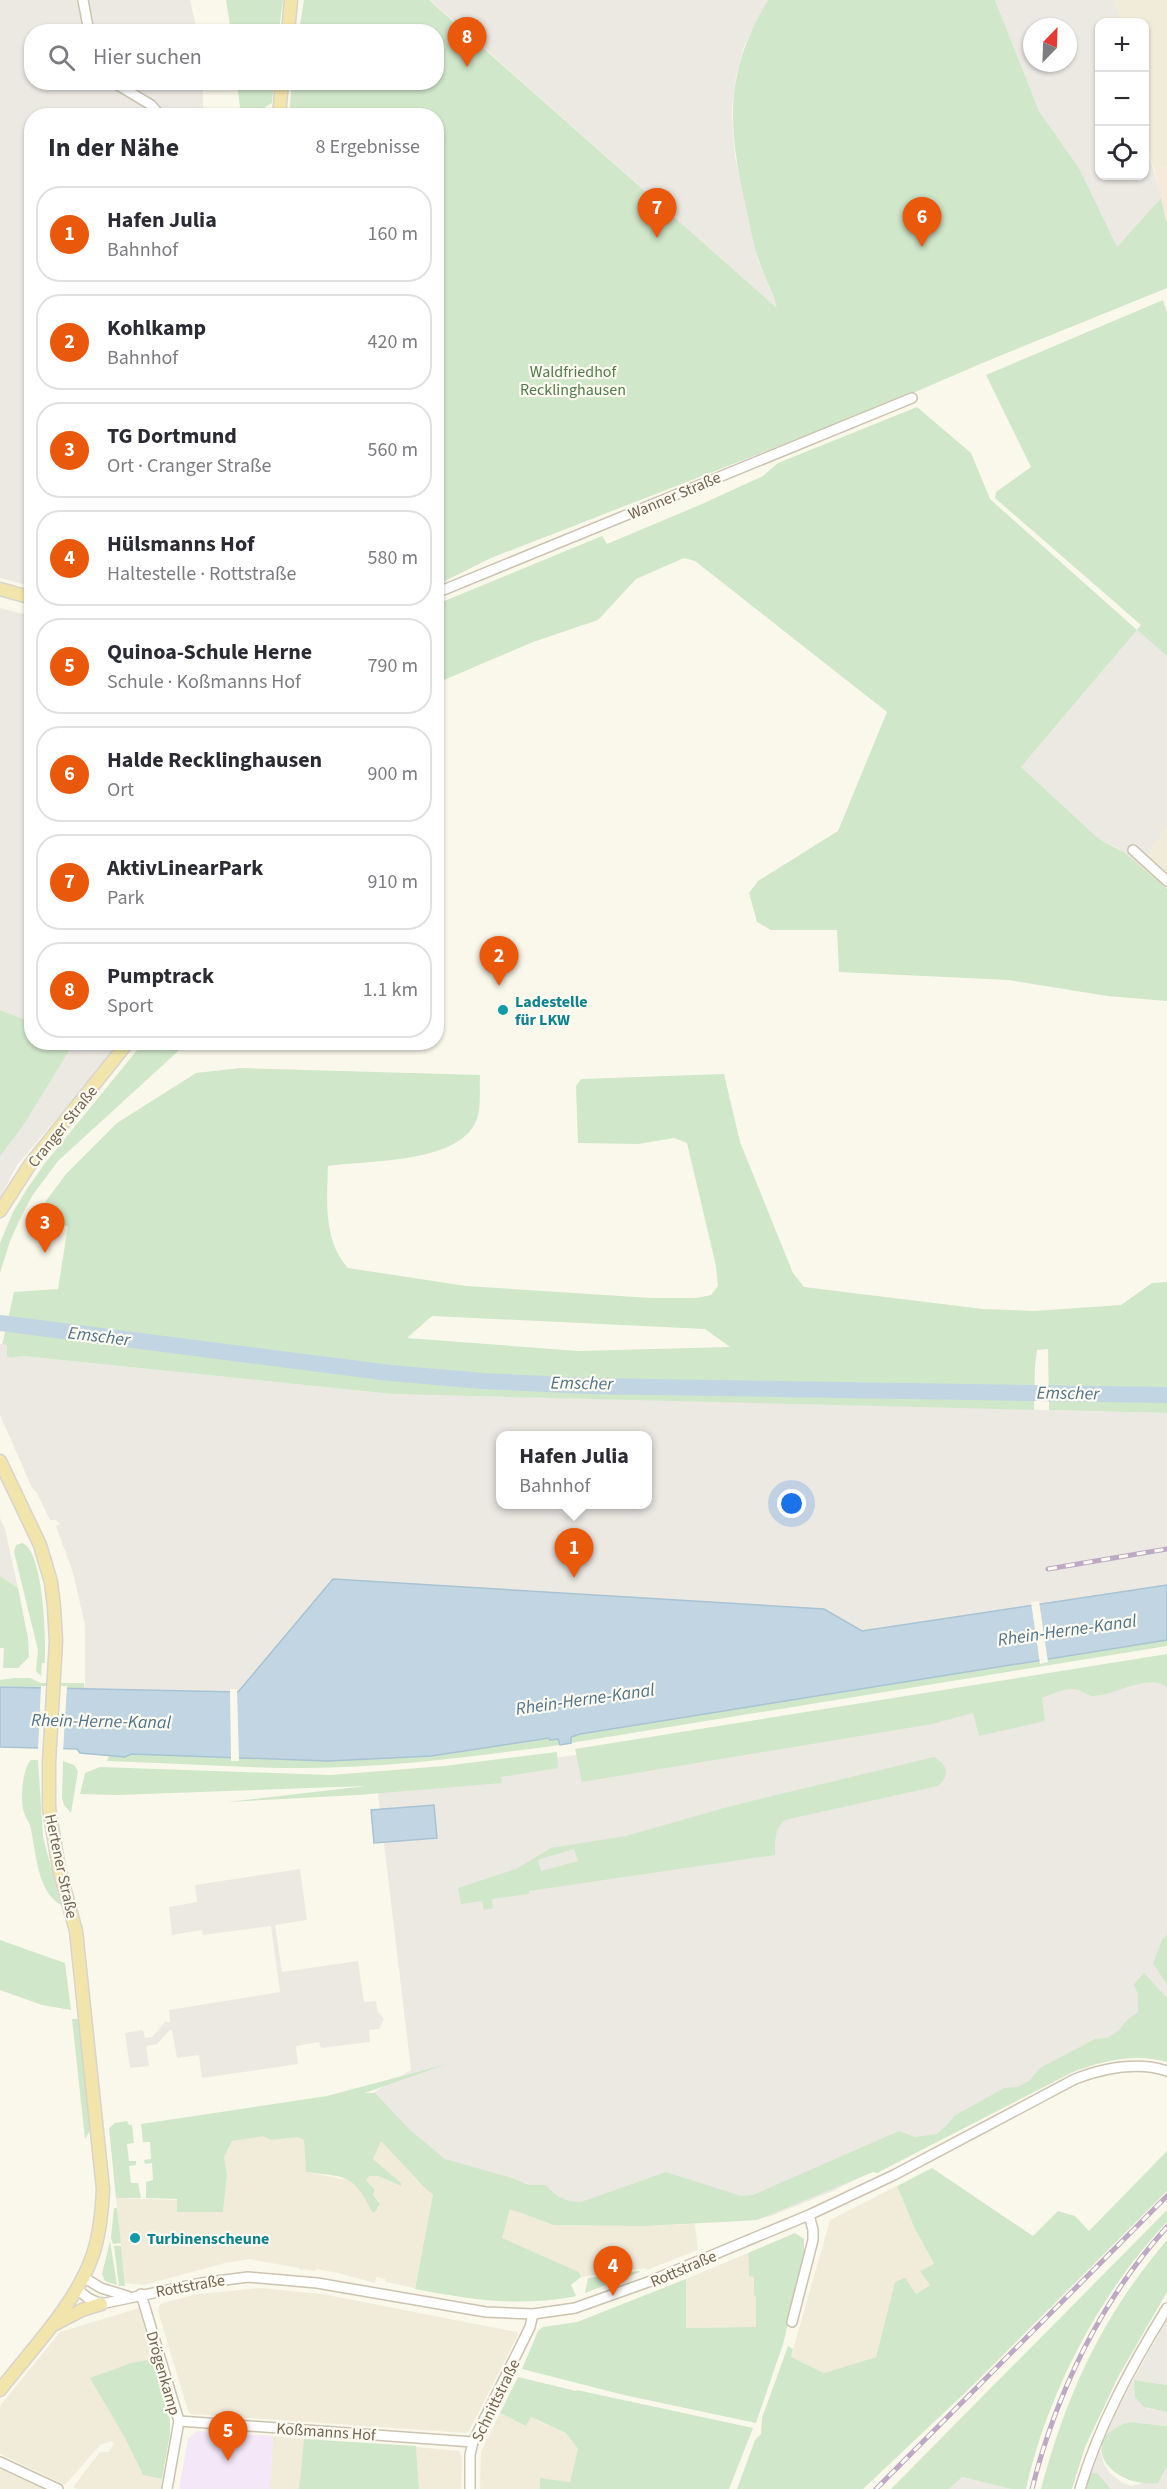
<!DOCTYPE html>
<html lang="de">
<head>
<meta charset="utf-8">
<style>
	:root { --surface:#fff; --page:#f7f7f7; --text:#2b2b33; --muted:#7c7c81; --line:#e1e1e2; --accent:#ea580c }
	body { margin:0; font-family:"Source Sans 3",sans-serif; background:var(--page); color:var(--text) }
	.controls { position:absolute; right:18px; top:18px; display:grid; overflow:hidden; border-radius:12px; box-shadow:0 2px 4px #0004 }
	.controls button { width:54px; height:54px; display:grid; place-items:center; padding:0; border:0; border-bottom:2px solid var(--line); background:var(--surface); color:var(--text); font:30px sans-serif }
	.compass { position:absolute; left:1023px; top:18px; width:54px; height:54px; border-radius:50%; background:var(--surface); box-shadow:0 2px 4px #0004; rotate:23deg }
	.you { position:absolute; left:792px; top:1504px; width:21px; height:21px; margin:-15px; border:4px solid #fff; border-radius:50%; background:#1a73e8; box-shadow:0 0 0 9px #1a73e833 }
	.badge { display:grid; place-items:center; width:39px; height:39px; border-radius:50%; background:var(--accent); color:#fff; font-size:20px; font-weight:700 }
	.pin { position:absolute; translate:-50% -50px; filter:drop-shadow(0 2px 3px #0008) }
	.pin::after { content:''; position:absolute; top:32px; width:21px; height:18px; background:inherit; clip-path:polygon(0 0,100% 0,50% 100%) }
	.popup { position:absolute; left:496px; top:1431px; width:156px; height:78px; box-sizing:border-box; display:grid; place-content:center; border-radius:12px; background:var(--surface); filter:drop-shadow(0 2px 4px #0005); font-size:20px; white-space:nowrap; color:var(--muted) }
	.popup b { font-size:22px; color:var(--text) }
	.popup::after { content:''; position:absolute; left:50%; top:100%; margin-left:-12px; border:12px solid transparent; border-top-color:var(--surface) }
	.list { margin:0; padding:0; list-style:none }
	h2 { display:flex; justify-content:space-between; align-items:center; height:78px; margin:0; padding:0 24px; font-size:26px }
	h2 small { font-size:20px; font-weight:400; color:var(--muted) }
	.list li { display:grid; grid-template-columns:39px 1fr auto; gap:18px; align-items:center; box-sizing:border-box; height:96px; margin:0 12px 12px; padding:0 12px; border:2px solid var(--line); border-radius:24px }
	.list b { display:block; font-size:22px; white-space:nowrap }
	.list p { margin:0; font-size:20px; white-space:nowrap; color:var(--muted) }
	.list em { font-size:20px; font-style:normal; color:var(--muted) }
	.icon { flex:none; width:33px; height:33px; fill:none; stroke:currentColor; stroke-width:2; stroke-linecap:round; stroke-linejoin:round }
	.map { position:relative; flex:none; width:1167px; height:2489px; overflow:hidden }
	.search { position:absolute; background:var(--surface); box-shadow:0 2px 4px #0004; left:24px; top:24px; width:420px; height:66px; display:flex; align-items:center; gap:15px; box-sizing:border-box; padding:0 21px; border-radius:24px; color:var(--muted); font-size:22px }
	.panel { position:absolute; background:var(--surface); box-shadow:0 2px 4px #0004; left:24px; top:108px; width:420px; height:942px; border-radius:24px }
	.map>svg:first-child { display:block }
	.residential { fill:#f1ebda }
	.commercial { fill:#f6eadd }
	.industrial { fill:#ece9e3; fill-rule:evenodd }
	.education { fill:#f4e7f7 }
	.green { fill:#d0e7ca; fill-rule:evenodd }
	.water { fill:#c1d6e2; stroke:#a8c3d3; stroke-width:1.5 }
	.pier { fill:#faf8eb }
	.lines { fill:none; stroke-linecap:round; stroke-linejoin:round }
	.river { stroke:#c1d6e2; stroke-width:16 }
	.minor-casing { stroke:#ccc3b1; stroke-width:12 }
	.major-casing { stroke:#d8d4ce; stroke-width:15 }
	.minor { stroke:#fff; stroke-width:9 }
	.major { stroke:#f1e5ab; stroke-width:12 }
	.rail-casing { stroke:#bda9c4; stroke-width:5 }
	.rail { stroke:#fdfbf1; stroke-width:3; stroke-dasharray:9; stroke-linecap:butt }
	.culture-dot { fill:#0f9aa8; stroke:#fdfbf1; stroke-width:2 }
	.labels { text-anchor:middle; stroke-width:4.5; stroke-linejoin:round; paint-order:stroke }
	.park-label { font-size:16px; fill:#517c4d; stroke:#fdfbf1 }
	.street-label { font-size:16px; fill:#736450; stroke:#fdfbf1 }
	.culture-label { font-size:16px; font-weight:bold; fill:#0d838f; stroke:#fdfbf1; text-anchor:start }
	.water-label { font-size:18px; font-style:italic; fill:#50748a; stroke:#fdfbf1 }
</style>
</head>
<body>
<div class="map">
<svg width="1167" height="2489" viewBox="0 0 1167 2489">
	<rect width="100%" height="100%" fill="#faf8eb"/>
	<g class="residential">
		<path d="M1114,0H1167V166L1154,169L1145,139L1144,22H1108L1107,19L1118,15Z"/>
		<path d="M1167,827V889L1139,867Z"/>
		<path d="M254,2136H264L271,2140L298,2137L304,2139L306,2172L353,2181L361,2189L372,2212L379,2207V2201L373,2195L375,2190L366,2180L369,2176H378L400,2186L373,2159L381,2140L427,2190L433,2193L415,2288L386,2282L385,2279L376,2277L375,2283L338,2273L316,2269L315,2271L302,2269L301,2271L299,2268L249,2259L225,2263L144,2285L125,2283L116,2198L177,2200V2212H223L227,2175L223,2157L232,2141Z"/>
		<path d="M897,2186L914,2227L934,2265L930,2285L916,2294L895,2282L876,2357L824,2373L791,2357L830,2220Z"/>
		<path d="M510,2209L554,2225L643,2226L695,2224L698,2250L647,2270L646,2268L581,2277L578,2272L501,2238Z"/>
		<path d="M748,2253L749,2276H754V2295H756V2327L686,2328V2279Z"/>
		<path d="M261,2288L322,2294L517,2332L518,2335L469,2431L466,2433L191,2414L188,2411L158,2311L159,2306L162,2303L198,2294Z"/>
		<path d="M139,2308L153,2359L131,2363L91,2378L125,2438L143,2475L162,2479L161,2489H78L73,2487L100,2452H108L114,2445L112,2441L100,2445L65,2485L0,2454V2406L60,2332Z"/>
		<path d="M500,2413L526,2426L530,2417L566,2433L578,2449L570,2482L540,2478V2489H480L481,2452Z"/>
		<path d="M273,2436L304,2439L299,2489H270Z"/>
		<path d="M416,2447L459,2451L462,2457L461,2489H419Z"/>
		<path d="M0,2468L45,2489H0Z"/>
	</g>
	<path class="commercial" d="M1167,166V225L1154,169Z"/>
	<g class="industrial">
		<path d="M0,0H190L197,31L32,32V82L203,83V115L32,116L31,586L0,578Z"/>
		<path d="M430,0H768L744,46L736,76L732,108L733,133L735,156L758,260L778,309Z"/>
		<path d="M995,0H1114L1119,16L1107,19L1108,22H1100V176H1144L1145,139L1161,198L1117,248L1079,168L1039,111ZM1032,27H1068V63H1032Z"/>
		<path d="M0,608L31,616V1022L0,1010Z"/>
		<path d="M1137,630L1167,656V827L1139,867L1119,849L1099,839L1021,767Z"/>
		<path d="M74,1043H119L111,1055L17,1165L0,1198V1156L21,1129Z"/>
		<path d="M0,1344H7V1356L10,1358L23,1356L392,1394L1167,1413V1585L862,1631L824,1609L333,1579L238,1692L85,1690V1625L73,1573L56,1526L60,1524L56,1520H50L37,1493L32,1488L0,1415ZM500,1436H648V1504H500Z"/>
		<path d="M0,1518L5,1529L18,1588L0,1576Z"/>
		<path d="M1167,1665V2031L1108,2053L835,2190L771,2216L743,2221L643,2226L554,2225L510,2209L427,2190L381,2140L343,2111L411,2070L377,1785Z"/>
		<path d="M300,1869L307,1920L275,1925L282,1972L358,1961L364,2002L376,2001L378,2012L384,2019L379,2029L369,2030L370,2042L321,2048L319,2042L296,2046L298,2064L202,2078L199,2055L177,2058L172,2030H170L157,2044L146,2046L149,2066L130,2068L125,2033L143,2030L145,2038L152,2037L165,2022H170L169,2010L280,1992L271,1926L203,1935L202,1930L172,1935L169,1907L197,1902L195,1885Z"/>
		<path d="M1167,2319V2385L1134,2380L1146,2408L1167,2412V2426L1130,2422L1115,2429L1103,2442L1121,2402Z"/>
		<path d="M1100,2450L1104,2464L1110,2473L1121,2482L1131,2486L1162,2478L1167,2467V2489H1103L1088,2482Z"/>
		<path d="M962,2477L1011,2489H949Z"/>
	</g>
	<path class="education" d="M197,2431L273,2436L270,2489H179L188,2439Z"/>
	<g class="green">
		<path d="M226,0H283L279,31H231Z"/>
		<path d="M304,0H429L777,308C773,292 764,277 759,261C752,241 749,219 744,198C727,121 726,70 768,0H995L1039,111L1079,168L1117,247L1161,198L1167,225V288L980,364L890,403L491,558L437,585L436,116H289L292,83L436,82V32L299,31Z"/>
		<path d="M237,83H274L272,103L265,107L266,115H241Z"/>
		<path d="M1163,300L1167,313V656L1137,630L1021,767L1099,839L1125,853L1167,889V1001L1107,996L1009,980L839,972L837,930H771L757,922L749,893L758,881L838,831L887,712L695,561L684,558L636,579L598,620L533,642L437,683V604L602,536L607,544L702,504L763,476L778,463L917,407L971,453L990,499L1137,630L1141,625L995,498L996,492L1031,467L986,375Z"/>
		<path d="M0,1010L31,1022L32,1042L74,1043L21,1129L0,1156Z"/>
		<path d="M143,1043H187L58,1161L32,1196L21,1217L10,1241L0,1273V1243L13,1212L27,1189L45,1163Z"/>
		<path d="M241,1068L480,1075C479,1089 482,1107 476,1121C458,1164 368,1160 328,1166C327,1201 323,1240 348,1268L466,1286L651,1298H697L711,1295L718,1286L716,1266L687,1143L674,1138L638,1144L578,1143L576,1086L581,1079L724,1074L740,1142L793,1273L804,1287L983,1309L1034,1311L1121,1305L1152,1283L1167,1282V1413L1049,1410L1048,1349L1037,1350L1035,1366L1034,1410L392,1394L23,1356L10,1358L7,1356V1345L2,1344L3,1341L14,1292L58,1289L68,1226L40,1224L32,1228L43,1205L66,1174L117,1123L196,1073ZM432,1316L705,1329L730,1347L578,1351L407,1338Z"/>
		<path d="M22,1543C44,1550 46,1641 45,1663H42L41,1676L36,1671L38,1650L14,1552L16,1545Z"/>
		<path d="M0,1576L18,1588L28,1638L29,1657L18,1668H3L4,1648H0Z"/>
		<path d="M1167,1640V1646L571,1743V1737L580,1734Z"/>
		<path d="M1167,1654V1688C1152,1672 1115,1695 1095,1696C1090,1697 1084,1692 1078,1690C1067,1686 1052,1694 1042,1698L1045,1721L979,1736L973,1713L932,1724L582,1782L575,1749Z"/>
		<path d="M14,1678H30L41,1683H84L85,1690L0,1686V1680Z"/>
		<path d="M550,1738L558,1739L560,1745C476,1756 390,1768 305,1768C239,1768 173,1763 107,1761L109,1756L125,1757L131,1754L328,1761L431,1756Z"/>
		<path d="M557,1752L558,1768L501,1777L502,1783L358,1795L227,1802L366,1786L117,1795L80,1794L85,1773L100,1767L331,1775L444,1766Z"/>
		<path d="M934,1757C947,1765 951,1774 938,1786L785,1820C774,1828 775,1843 775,1855L529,1891V1894L492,1899L493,1908L484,1910L482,1901L461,1904L458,1888L516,1869L551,1848L626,1836L731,1806ZM574,1849L578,1861L541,1871L538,1860Z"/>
		<path d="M31,1760H38L43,1837L61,1905C36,1891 36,1849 30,1825C29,1821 25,1817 24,1813C20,1800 22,1769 31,1760Z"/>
		<path d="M63,1761L74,1765L78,1771L71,1813L64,1805L62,1798Z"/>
		<path d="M1167,1935V1985L1153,1963L1162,1940Z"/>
		<path d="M0,1940L65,1963L71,2010L42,2005L0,1990Z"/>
		<path d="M1144,1973L1167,1998V2062C1135,2053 1103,2061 1073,2072L877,2173L873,2172L757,2220L643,2226L554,2225L510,2209L502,2238L579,2272L581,2277L571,2285L576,2296L572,2297C517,2307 468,2299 415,2289L433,2194L427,2190L381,2141L373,2159L401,2183V2186L378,2176H369L366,2180L375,2190L373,2195L380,2204L375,2212H372C354,2173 344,2177 306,2172L304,2140L298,2137L271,2140L263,2136L232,2141L224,2157L227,2175L223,2212H177V2199L146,2198V2182L153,2180L152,2163L145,2164L144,2160L151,2159L150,2142H143L141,2124L327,2096L447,2064L365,2093H375L409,2129L445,2159L512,2178L529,2185H546C556,2197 565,2202 581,2202L666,2172L741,2196L753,2195L899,2131L915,2137L937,2134L948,2124L954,2116L1004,2088L1018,2087L1030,2080L1040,2068L1095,2039L1108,2038L1119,2030L1128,2019L1138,2012V1994L1134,1984Z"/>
		<path d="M72,2019H77L80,2022L92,2127L85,2139Z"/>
		<path d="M127,2121L129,2125H132L134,2143L127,2144L129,2161H136V2165L129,2166L131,2183H138L141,2198H116L109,2128L115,2123Z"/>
		<path d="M1167,2151V2191L968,2390L863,2489H737L755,2440L761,2434L762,2418L788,2346L793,2349L791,2357L824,2373L876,2357L895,2282L905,2278L916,2294L930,2285L920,2271L934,2264L914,2227L897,2186L932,2168L1033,2236L1058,2211L1075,2216L1089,2231Z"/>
		<path d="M114,2208H117L121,2243L113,2244L111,2238Z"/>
		<path d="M1167,2210V2222C1100,2292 1047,2394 1026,2489H1011L962,2477L949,2489H891Z"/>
		<path d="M795,2233L804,2239V2259L783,2344L756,2423L624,2395L522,2369L538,2331L543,2327L577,2322L686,2279V2328L756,2327V2296L754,2295V2277L749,2276L748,2253Z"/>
		<path d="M1167,2240V2292L1118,2377L1085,2447L1072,2489H1041C1067,2393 1102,2316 1167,2240Z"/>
		<path d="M110,2241L117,2285L105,2281L102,2274Z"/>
		<path d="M114,2246H121L125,2286H119Z"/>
		<path d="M639,2271L640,2272L585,2293L588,2278Z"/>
		<path d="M153,2359L170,2420V2434L162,2479L143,2475L125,2438L90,2378L131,2363Z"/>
		<path d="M518,2377L576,2391L577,2390L753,2428L729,2489H540V2478L570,2482L578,2449L566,2433L531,2417L526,2426L500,2413Z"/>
		<path d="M1134,2380L1167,2385V2412L1144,2407L1135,2397Z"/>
		<path d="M1130,2422L1167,2426V2467L1158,2483C1111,2489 1073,2439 1130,2422Z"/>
		<path d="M304,2439L416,2446L419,2489H299Z"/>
		<path d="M1091,2473H1097L1111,2489H1086Z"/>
	</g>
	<g class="water">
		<path d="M333,1579L824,1609L862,1631L1167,1585V1640L580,1734L571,1737V1743L560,1745L558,1739L550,1740L549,1738L431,1756L328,1761L131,1754L125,1757L80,1753L77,1749L0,1747V1687L238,1692Z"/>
		<path d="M434,1805L437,1838L374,1843L371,1810Z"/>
	</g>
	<g class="pier">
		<path d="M1039,1601L1048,1662L1040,1664L1031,1602Z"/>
		<path d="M41,1686H67L63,1752L38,1751Z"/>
		<path d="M230,1689H237L239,1761H231Z"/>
	</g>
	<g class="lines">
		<path class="river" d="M0,1323L390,1373L483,1381L589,1386L1167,1395"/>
		<g class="minor-casing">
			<g id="minor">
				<path d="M83,0L89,32"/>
				<path d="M113,82L151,105L159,114"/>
				<path d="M436,593L912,398"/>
				<path d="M1133,850L1167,881"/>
				<path d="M83,2277L101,2288L127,2296"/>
				<path d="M77,2289L88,2298L101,2304L201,2283L248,2277L317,2283L486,2312L533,2314L575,2308L648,2282L809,2215L894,2175L1075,2079C1104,2068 1136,2061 1167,2071"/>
				<path d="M141,2294L179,2421L167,2489"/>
				<path d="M792,2322L813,2240V2230L809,2215"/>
				<path d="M179,2421L473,2442"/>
				<path d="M0,2462L58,2489"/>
				<path d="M470,2489V2455L473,2442L530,2327L533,2314"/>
				<path d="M1080,2489C1099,2425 1132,2365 1167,2308"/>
			</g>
		</g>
		<g class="major-casing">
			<g id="major">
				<path d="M288,32L291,0"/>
				<path d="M279,116L282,82"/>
				<path d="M0,589L32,598"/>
				<path d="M0,1211L29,1166L128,1042"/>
				<path d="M0,1461L40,1545L51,1582L54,1607L56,1641L49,1762V1808L59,1869L76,1931L103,2189C102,2212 100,2235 92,2257C75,2305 31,2350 0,2390"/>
				<path d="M53,2325L82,2310L101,2304"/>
			</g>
		</g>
		<use href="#minor" class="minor"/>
		<use href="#major" class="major"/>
		<g class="rail-casing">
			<g id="rail">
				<path d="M1048,1569L1167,1549"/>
				<path d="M876,2489L1167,2196"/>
				<path d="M1032,2489C1056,2393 1101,2300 1167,2227"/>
			</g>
		</g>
		<use href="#rail" class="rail"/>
	</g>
	<g class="culture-dot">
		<circle cx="503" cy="1010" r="6"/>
		<circle cx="135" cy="2238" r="6"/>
	</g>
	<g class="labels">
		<g class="park-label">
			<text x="573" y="377">Waldfriedhof<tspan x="573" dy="18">Recklinghausen</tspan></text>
		</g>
		<g class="street-label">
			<text transform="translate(674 495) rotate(-23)" y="6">Wanner Straße</text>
			<text transform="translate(62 1126) rotate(-51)" y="6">Cranger Straße</text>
			<text transform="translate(62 1866) rotate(78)" y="6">Hertener Straße</text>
			<text transform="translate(683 2268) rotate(-23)" y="6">Rottstraße</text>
			<text transform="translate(190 2285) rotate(-10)" y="6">Rottstraße</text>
			<text transform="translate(164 2373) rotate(74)" y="6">Drögenkamp</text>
			<text transform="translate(495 2400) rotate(-64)" y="6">Schnittstraße</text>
			<text transform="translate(326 2431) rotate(4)" y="6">Koßmanns Hof</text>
		</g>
		<g class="culture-label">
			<text x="515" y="1007">Ladestelle<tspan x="515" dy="18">für LKW</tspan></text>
			<text x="147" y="2244">Turbinenscheune</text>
		</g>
		<g class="water-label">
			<text transform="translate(99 1336) rotate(7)" y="6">Emscher</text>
			<text transform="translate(582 1383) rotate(1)" y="6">Emscher</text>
			<text transform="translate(1068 1393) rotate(1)" y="6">Emscher</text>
			<text transform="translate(1067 1630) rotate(-8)" y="6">Rhein-Herne-Kanal</text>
			<text transform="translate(585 1699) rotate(-8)" y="6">Rhein-Herne-Kanal</text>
			<text transform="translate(101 1721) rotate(1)" y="6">Rhein-Herne-Kanal</text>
		</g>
	</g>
</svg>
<div class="controls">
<button>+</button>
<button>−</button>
<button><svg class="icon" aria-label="locate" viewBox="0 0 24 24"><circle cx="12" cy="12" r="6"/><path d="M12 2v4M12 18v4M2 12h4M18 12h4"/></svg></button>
</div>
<svg class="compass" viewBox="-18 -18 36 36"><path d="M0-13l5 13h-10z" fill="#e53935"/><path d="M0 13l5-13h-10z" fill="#7c7c81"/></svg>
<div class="you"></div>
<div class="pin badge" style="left:574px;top:1578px">1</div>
<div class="popup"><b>Hafen Julia</b>Bahnhof</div>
<div class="pin badge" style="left:499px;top:986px">2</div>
<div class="pin badge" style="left:45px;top:1253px">3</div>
<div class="pin badge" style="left:613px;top:2296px">4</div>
<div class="pin badge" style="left:228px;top:2461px">5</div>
<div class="pin badge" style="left:922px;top:247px">6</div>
<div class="pin badge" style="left:657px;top:238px">7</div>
<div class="pin badge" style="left:467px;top:67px">8</div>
<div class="search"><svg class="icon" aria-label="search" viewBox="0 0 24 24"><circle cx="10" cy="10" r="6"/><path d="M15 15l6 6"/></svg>Hier suchen</div>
<section class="panel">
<h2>In der Nähe<small>8 Ergebnisse</small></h2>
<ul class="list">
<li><span class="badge">1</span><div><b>Hafen Julia</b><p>Bahnhof</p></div><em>160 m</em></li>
<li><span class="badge">2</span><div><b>Kohlkamp</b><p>Bahnhof</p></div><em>420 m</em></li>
<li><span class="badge">3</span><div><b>TG Dortmund</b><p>Ort · Cranger Straße</p></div><em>560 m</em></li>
<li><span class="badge">4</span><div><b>Hülsmanns Hof</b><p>Haltestelle · Rottstraße</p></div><em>580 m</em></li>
<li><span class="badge">5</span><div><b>Quinoa-Schule Herne</b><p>Schule · Koßmanns Hof</p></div><em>790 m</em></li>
<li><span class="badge">6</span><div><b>Halde Recklinghausen</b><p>Ort</p></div><em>900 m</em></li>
<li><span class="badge">7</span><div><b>AktivLinearPark</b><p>Park</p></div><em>910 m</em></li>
<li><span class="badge">8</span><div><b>Pumptrack</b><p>Sport</p></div><em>1.1 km</em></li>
</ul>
</section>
</div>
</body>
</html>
